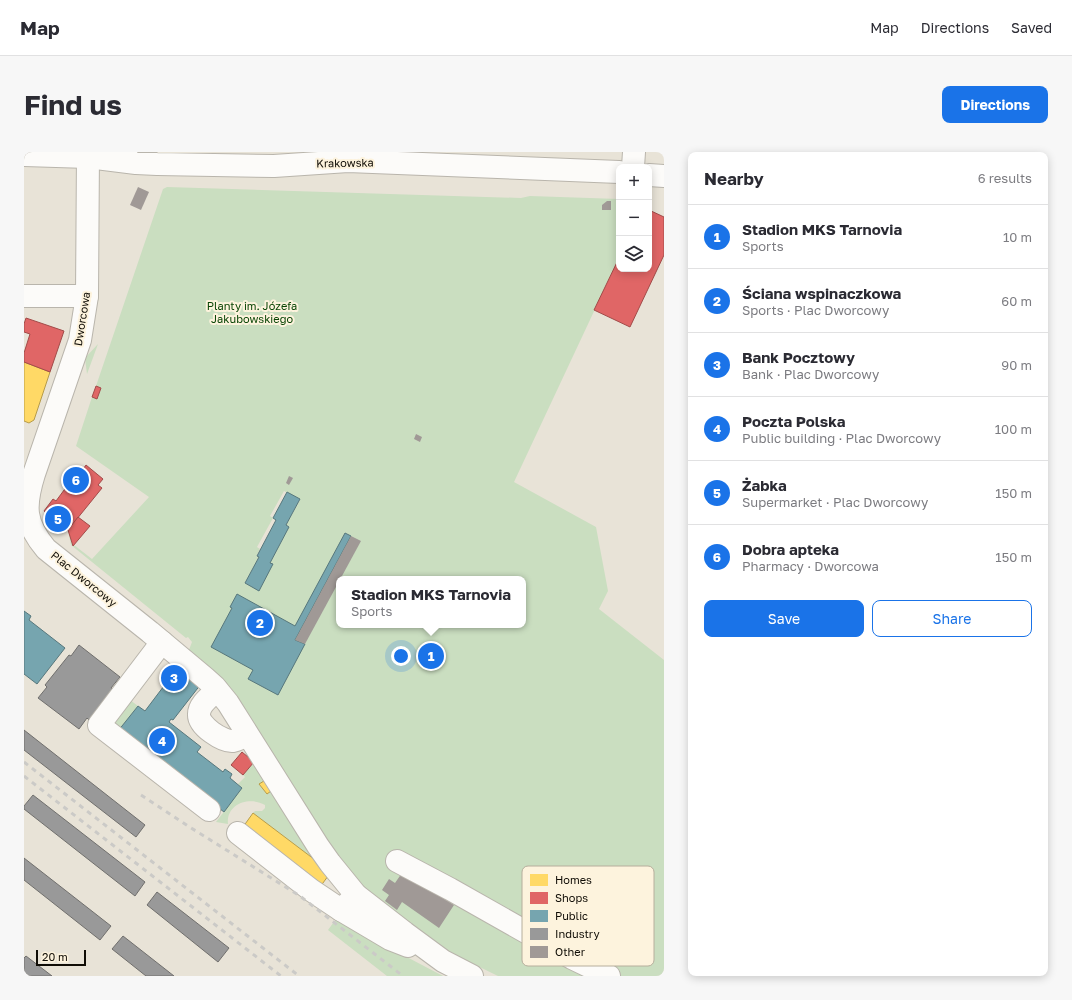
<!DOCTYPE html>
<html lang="en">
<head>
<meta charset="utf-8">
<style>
	:root { --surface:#fff; --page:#f7f7f7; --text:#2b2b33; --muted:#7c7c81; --line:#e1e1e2; --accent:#1a73e8 }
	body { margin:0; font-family:"Golos Text",sans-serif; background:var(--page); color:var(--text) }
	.controls { position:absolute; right:12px; top:12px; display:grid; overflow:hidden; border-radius:8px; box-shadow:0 2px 10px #0003 }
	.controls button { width:36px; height:36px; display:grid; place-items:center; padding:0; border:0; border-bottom:1px solid var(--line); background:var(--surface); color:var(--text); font:20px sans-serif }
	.scale { position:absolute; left:12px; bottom:10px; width:50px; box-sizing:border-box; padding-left:4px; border:2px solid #100d06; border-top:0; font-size:11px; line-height:14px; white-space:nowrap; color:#100d06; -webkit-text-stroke:3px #fdf3dd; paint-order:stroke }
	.you { position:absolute; left:377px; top:504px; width:14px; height:14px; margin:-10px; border:3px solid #fff; border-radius:50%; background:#1a73e8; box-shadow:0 0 0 6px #1a73e833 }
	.badge { display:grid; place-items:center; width:26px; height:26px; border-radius:50%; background:var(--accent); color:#fff; font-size:13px; font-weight:700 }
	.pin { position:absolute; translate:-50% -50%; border:2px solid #fff; box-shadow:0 1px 4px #0006 }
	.popup { position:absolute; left:312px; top:424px; width:190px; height:52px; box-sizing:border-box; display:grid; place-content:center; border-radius:8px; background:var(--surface); filter:drop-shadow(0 1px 3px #0005); font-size:13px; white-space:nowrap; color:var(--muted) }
	.popup b { font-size:15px; color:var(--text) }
	.popup::after { content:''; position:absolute; left:50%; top:100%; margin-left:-8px; border:8px solid transparent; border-top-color:var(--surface) }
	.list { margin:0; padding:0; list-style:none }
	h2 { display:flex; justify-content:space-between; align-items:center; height:52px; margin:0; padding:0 16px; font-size:17px }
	h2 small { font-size:13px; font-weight:400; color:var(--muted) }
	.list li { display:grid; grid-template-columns:26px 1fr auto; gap:12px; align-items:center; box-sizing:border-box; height:64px; padding:0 16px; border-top:1px solid var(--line) }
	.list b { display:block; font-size:15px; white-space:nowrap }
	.list p { margin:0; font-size:13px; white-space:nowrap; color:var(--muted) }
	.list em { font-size:13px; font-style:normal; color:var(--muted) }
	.actions { display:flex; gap:8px; padding:12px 16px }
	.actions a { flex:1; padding:9px 0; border:1px solid var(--accent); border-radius:8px; text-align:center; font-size:14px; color:var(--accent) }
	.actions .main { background:var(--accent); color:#fff }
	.icon { flex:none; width:22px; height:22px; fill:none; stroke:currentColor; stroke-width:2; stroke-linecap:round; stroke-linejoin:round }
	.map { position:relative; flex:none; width:640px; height:824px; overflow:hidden; border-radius:8px }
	header { display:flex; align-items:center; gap:24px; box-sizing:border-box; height:56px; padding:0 20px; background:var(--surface); border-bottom:1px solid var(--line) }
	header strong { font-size:19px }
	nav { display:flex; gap:22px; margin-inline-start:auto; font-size:14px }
	.intro { display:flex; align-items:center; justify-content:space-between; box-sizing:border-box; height:96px; padding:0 24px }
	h1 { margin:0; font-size:28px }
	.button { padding:10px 18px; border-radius:8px; background:var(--accent); color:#fff; font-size:14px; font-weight:700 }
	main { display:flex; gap:24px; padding:0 24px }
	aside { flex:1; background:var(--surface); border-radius:8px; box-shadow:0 2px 10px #0003 }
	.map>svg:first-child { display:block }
	.green { fill:#cadec0; fill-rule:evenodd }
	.homes { fill:#ffd966; stroke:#b79c49 }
	.shops { fill:#e06666; stroke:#a24b49 }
	.public { fill:#76a5af; stroke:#57777c }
	.industry { fill:#999; stroke:#706f6d }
	.building { fill:#a09996 }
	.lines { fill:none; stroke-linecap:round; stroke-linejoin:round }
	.minor-casing { stroke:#b9b5ac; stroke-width:24 }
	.minor { stroke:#fcfbf9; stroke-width:22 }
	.rail { stroke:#cbcac7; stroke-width:3; stroke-dasharray:5 5; stroke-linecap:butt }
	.labels { text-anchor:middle; stroke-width:4; stroke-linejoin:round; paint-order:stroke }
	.street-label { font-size:11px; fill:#100d06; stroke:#fdf3dd }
	.park-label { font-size:11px; fill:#0a4606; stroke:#fdf3dd }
	.key { fill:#fdf3dd; stroke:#b6ae9c; stroke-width:1 }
	.key-label { font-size:11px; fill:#100d06 }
</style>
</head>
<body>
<header>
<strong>Map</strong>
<nav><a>Map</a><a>Directions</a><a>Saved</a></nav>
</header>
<div class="intro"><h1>Find us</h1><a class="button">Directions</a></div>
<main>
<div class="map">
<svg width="640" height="824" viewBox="0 0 640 824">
	<rect width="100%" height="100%" fill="#e8e3d7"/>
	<g class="green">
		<path d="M143,35L497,46L506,44L595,47V106L490,330L572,375L584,439L575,457L640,508V824H474L435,805L407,788L321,721L163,503L168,490L164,485L162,486L47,393L44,378L49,394L50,393L68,407L125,345L52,294L68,245L73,247L77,236L72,234L139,37ZM260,339L276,348L262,373L265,375L246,411L248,412L221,431L235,405L233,403L236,397L233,395L249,366L246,364ZM315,427H499V473H315Z"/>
		<path d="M74,192L63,222L61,206Z"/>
		<path d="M102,545L114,554L94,579L85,568Z"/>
		<path d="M229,612L240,629L236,633L243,642L247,639L307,720L229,661L231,659H238L241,656V653C225,644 202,652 204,672L192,670L218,636L214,632L221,625L219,623Z"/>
		<path d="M315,763L379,803L419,824H363L304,778Z"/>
	</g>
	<g class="homes">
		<path d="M0,210L26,220L10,268L5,271L0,269Z"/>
		<path d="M240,629L247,639L243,642L235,632Z"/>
		<path d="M229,661L307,720L296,735L219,675Z"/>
	</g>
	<g class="shops">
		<path d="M625,58L640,65V103L606,175L570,158L595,106V117H625Z"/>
		<path d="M2,166L40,179L26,220L0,210V201L6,182L0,180V172Z"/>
		<path d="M72,234L77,236L73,247L68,245Z"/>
		<path d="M62,313L79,327L74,333L78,336L44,378L20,359L29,347L32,349L46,330L44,329L54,317L57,320Z"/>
		<path d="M54,365L66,374L49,394L44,378Z"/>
		<path d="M218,600L230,610L219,623L207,613Z"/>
	</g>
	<g class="public">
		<path d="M263,340L276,347L262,373L265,375L246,411L249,412L235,439L221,431L235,405L233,404L252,368L249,366Z"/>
		<path d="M321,381L327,384L271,488L281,492L254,543L224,527L229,518L187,495L208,456L206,455L213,442L271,474Z"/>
		<path d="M0,459L7,464L5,468L41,496L13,532L0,522Z"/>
		<path d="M155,514L177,532L149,568L147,567L145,570L177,595L173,600L199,620L201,617L208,622L206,626L218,636L200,660L94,579L114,554L121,559Z"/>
	</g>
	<g class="industry">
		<path d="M55,493L96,525L87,536L89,537L65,568L63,566L55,577L14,546L23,535L21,533L45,503L47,504Z"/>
		<path d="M0,578L121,673L112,685L0,598Z"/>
		<path d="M9,643L121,730L111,744L0,657V654Z"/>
		<path d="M0,706L87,774L76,788L0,728Z"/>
		<path d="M133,740L205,796L194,810L123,753Z"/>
		<path d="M99,784L150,824H122L88,797Z"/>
		<path d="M2,804L28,824H0V806Z"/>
	</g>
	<g class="building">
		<path d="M114,35L125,40L117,58L106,53Z"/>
		<path d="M583,49H587V58H578V53Z"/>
		<path d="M392,282L398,285L396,290L390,287Z"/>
		<path d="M265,324L269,326L265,333L262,331Z"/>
		<path d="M327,384L337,389L281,492L271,488Z"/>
		<path d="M380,718L430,753L415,776L378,750L373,758L361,749L365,743L358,738L365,727L371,731Z"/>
	</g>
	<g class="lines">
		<g class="minor-casing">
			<g id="minor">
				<path d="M64,0L63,144L56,188L10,322C0,354 0,371 22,397L126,480L181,526L191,535L204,551L294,694L306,711L332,743L381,781L419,809L448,824"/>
				<path d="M0,3L64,5L112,11L133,12L250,14L324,9L595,20"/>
				<path d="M609,15L610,0"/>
				<path d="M625,23L640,24"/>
				<path d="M0,144H63"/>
				<path d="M138,490L75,573L185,658"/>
				<path d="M193,538C187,544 175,552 175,562C174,574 199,590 209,589C214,588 219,585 223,582"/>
				<path d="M214,681L287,738L317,758L332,743"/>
				<path d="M373,709L426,737L548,806L585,824"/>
				<path d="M317,758L366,787L384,794"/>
			</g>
		</g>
		<use href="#minor" class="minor"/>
		<g class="rail">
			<path d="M0,610L275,824"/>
			<path d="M0,624L257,824"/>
			<path d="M117,643L164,674L276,744L379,824"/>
		</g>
	</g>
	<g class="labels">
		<g class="street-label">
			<text transform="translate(321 11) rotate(-1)" y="4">Krakowska</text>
			<text transform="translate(58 167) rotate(-81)" y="4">Dworcowa</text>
			<text transform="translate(60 427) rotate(39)" y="4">Plac Dworcowy</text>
		</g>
		<g class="park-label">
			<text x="228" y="158">Planty im. Józefa<tspan x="228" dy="13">Jakubowskiego</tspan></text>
		</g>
	</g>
	<rect x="498" y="714" width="132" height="100" rx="6" class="key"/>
	<rect x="506" y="722" width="18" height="12" fill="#ffd966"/>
	<rect x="506" y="740" width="18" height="12" fill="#e06666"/>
	<rect x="506" y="758" width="18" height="12" fill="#76a5af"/>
	<rect x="506" y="776" width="18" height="12" fill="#999"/>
	<rect x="506" y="794" width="18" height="12" fill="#a09996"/>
	<g class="key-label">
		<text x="531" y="732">Homes</text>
		<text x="531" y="750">Shops</text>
		<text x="531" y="768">Public</text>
		<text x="531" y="786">Industry</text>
		<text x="531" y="804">Other</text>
	</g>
</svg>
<div class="controls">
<button>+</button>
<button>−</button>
<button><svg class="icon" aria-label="layers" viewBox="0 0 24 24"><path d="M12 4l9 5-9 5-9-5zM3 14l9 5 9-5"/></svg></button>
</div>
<div class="scale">20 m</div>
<div class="you"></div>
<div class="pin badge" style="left:407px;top:504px">1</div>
<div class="popup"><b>Stadion MKS Tarnovia</b>Sports</div>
<div class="pin badge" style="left:236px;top:471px">2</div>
<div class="pin badge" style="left:150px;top:526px">3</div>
<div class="pin badge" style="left:138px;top:589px">4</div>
<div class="pin badge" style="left:34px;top:367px">5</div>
<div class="pin badge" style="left:52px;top:328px">6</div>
</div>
<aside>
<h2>Nearby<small>6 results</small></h2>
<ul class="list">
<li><span class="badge">1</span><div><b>Stadion MKS Tarnovia</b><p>Sports</p></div><em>10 m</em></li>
<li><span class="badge">2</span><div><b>Ściana wspinaczkowa</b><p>Sports · Plac Dworcowy</p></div><em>60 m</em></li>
<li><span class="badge">3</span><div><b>Bank Pocztowy</b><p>Bank · Plac Dworcowy</p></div><em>90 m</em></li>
<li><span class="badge">4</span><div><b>Poczta Polska</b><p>Public building · Plac Dworcowy</p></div><em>100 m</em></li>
<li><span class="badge">5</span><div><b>Żabka</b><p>Supermarket · Plac Dworcowy</p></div><em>150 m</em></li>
<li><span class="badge">6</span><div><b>Dobra apteka</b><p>Pharmacy · Dworcowa</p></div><em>150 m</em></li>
</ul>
<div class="actions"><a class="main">Save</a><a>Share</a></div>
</aside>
</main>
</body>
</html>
